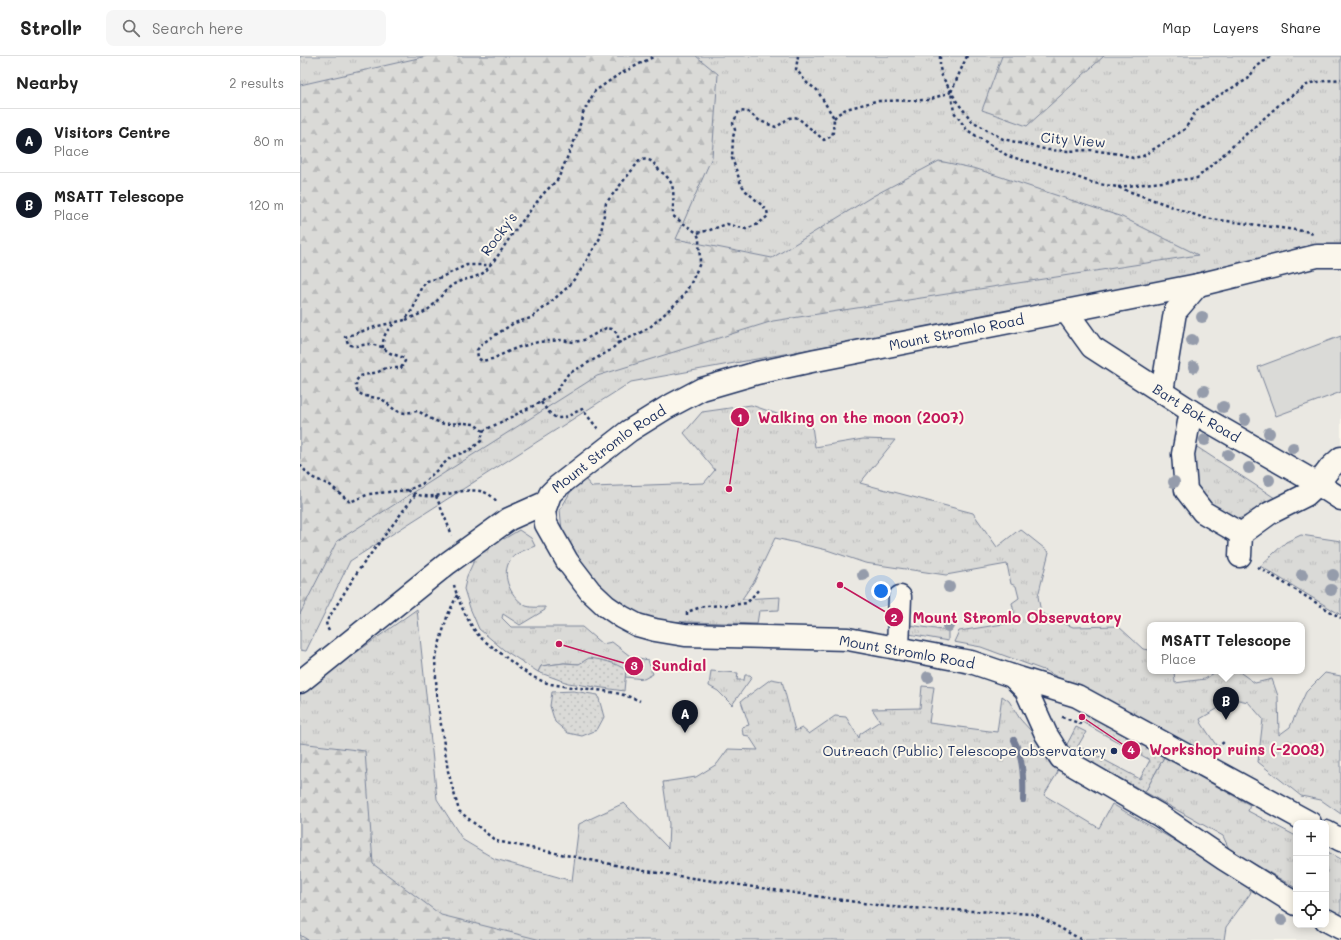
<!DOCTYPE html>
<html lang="en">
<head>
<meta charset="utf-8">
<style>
	:root { --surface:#fff; --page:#f6f6f6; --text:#222; --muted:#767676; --line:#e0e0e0; --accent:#111827 }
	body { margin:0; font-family:Mali,sans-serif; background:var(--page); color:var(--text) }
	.controls { position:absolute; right:12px; bottom:12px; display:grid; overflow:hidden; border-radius:8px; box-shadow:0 2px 10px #0003 }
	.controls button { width:36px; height:36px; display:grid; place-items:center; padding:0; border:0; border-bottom:1px solid var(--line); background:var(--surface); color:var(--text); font:20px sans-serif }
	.you { position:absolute; left:581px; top:535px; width:14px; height:14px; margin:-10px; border:3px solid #fff; border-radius:50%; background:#1a73e8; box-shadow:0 0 0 6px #1a73e833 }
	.badge { display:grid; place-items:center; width:26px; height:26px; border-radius:50%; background:var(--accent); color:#fff; font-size:13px; font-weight:700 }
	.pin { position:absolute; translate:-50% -33px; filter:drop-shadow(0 1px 2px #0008) }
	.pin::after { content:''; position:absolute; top:21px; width:14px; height:12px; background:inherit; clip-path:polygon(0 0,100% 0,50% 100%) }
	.popup { position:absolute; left:847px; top:566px; width:158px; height:52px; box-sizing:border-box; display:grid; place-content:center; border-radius:8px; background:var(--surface); filter:drop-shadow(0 1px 3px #0005); font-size:13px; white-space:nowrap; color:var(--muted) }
	.popup b { font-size:15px; color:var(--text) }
	.popup::after { content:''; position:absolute; left:50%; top:100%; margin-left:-8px; border:8px solid transparent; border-top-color:var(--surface) }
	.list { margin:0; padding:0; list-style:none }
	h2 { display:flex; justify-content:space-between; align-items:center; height:52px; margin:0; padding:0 16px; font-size:17px }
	h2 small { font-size:13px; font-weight:400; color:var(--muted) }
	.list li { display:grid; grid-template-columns:26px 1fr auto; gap:12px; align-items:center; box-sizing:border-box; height:64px; padding:0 16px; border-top:1px solid var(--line) }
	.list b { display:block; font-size:15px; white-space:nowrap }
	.list p { margin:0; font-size:13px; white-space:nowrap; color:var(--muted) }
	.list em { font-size:13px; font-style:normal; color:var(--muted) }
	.icon { flex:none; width:22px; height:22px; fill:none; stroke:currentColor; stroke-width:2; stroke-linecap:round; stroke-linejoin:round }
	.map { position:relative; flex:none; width:1041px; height:884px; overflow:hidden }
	header { display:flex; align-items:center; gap:24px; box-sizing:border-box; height:56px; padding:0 20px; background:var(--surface); border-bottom:1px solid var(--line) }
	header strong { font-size:19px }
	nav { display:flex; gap:22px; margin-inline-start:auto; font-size:14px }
	.search { width:280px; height:36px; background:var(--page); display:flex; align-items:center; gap:10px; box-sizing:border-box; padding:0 14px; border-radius:8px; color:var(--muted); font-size:15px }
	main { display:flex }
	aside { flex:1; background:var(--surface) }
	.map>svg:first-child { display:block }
	.built { fill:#eae8e2; fill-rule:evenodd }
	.grass { fill:url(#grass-tufts); stroke:#7a849a }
	.forest { fill:url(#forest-firs); stroke:#7a849a }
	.park { fill:url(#park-dots); stroke:#7a849a }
	.pitch { fill:#dadad7; stroke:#7a849a }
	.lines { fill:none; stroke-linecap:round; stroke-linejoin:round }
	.stream { stroke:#747e96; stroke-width:6 }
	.minor-casing { stroke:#1b2f5e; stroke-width:25 }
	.path { stroke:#1b2f5e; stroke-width:2.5; stroke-dasharray:3 3; stroke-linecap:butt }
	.minor { stroke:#fbf7ec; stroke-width:22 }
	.tree { fill:#959cab }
	.poi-dot { fill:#1b2f5e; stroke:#fbf7ec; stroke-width:1.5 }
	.labels { text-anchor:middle; stroke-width:4; stroke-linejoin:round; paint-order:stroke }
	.street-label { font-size:14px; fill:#1b2f5e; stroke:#fbf7ec }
	.poi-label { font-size:14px; fill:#1b2f5e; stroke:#fbf7ec; text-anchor:end }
	.leader { fill:none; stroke:#c2185b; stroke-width:1.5 }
	.callout-dot { fill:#c2185b; stroke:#fbf7ec; stroke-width:1.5 }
	.mark-label { font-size:12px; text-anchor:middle; font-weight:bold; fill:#fff }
	.callout-label { font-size:15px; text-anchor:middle; font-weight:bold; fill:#c2185b; stroke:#fbf7ec; stroke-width:4; stroke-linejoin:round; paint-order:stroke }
</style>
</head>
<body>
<header>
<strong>Strollr</strong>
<div class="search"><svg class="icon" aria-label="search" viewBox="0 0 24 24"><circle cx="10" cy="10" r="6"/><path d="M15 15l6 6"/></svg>Search here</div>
<nav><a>Map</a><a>Layers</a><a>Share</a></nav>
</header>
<main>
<aside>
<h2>Nearby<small>2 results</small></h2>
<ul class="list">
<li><span class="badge">A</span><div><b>Visitors Centre</b><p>Place</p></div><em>80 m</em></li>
<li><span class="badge">B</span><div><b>MSATT Telescope</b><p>Place</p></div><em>120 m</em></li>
</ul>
</aside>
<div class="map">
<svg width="1041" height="884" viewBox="0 0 1041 884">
	<defs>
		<pattern id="grass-tufts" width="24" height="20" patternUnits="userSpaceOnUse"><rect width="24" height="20" fill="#dadad7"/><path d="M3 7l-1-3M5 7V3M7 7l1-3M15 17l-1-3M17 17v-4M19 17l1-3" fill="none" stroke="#babbbb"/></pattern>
		<pattern id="forest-firs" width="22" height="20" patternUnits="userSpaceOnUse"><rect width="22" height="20" fill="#dadad7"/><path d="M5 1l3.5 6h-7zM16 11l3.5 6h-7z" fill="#babbbb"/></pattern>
		<pattern id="park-dots" width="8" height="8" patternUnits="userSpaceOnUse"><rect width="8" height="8" fill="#dadad7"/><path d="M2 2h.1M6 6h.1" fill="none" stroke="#babbbb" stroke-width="1.8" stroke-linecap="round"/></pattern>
	</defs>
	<rect width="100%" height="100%" fill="#fbf7ec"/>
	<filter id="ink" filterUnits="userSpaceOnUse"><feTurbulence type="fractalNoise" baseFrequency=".025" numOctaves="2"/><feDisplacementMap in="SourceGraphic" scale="8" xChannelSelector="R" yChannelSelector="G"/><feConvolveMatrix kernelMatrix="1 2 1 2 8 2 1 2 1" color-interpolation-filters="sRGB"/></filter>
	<g filter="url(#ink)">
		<path class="built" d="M1041,196V884H804L273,825L195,803L163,784L137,742L117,553L0,637V594L6,595L50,505L331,326ZM850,569H1002V615H850ZM996,767H1026V869H996Z"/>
		<g class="grass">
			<path d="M0,0H1041V196L331,326L50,505L6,595L0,594Z"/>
			<path d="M451,349L512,370L515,391L563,383L595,384L560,427L673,457L697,491L720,473L749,496L738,540L741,557L773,571L818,570L843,593L850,594V615H874L875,627L905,623L917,615H938L955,627L972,623L978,640L979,679L990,671L1006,636L1025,617L1041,620V758L1021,744L1001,740L958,706L963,663L948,646L934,643L900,663L902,668L916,689L907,701L746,615L681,591L654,586L659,575L716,566L712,547L719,542L716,530L711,528L707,508L646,519L565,507L527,494L475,482L455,524L442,543L480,541L479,554L459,555L457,568L358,565L324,553L286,517L262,475L260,454L271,435L284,422L292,431L404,427L415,414L384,377L402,356Z"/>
			<path d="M897,391L978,444L970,450L938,463L923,461L891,429L890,401Z"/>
			<path d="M219,474L231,482L235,490C226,494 213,497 209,506C201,522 212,542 226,550C231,552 239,551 245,551V554L220,569L203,558L202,562L211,571H282L302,588L312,586L330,600L348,604L353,618L344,623L325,621V614L279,608L264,607L241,610L238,616L204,594L179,573L170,552L164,533L167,520L178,496L201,480L204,483Z"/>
			<path d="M1001,479L1041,485V559L960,510L986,486Z"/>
			<path d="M117,553L137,743L163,784L195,803L272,825L279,768L324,747L368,792L369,768L363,726L396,721L417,708L428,693L458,694L449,680L443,679L442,671L449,669L441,645L471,623L482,625L495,675L502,672L509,678L535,660L546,661L559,682L560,678L580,665L572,653L620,652L622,630L634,631L629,667L697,676L702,640L709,645L720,663L742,687L758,716L744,739L799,772L812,748L953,830L950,838L926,871L924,884H0V637Z"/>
			<path d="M610,569L648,575V585L609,578Z"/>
			<path d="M411,615L438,617L437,624H444L445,619H450L452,621L432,649L418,635L409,630Z"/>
			<path d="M864,701L950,749L948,755L996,780V841L994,831L929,793L923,780L845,736Z"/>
			<path d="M1026,795L1041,803V865L1026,857Z"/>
		</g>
		<g class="forest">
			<path d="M127,0H396L418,18L412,101L376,183L472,202L573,140L639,105L677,113L822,161L898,199L473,265L297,320L37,485L0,558V29Z"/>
			<path d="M702,0H804L727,70L682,54Z"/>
			<path d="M0,687L65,695L73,808L141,859L241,884H8L0,879Z"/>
		</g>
		<g class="park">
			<path d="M289,602C303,604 314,606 326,614L324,635L268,627L238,616L241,610L264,607L279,608Z"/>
			<path d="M273,635L298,639L304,661L297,674L282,680L268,677L255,666L250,650L252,636Z"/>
			<path d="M786,658L864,701L845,736L765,692L776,671L786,676L778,690L840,723L850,704L782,666Z"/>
		</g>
		<path class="pitch" d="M1041,280V336L976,360L958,311Z"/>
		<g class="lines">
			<path class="stream" d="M714,684C723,701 724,725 723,744"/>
			<g class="minor-casing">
				<g id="minor">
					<path id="s1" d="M766,255L792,291L891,355L1018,428L1041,443"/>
					<path d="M862,336L875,256L898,229"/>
					<path d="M891,355L883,398L886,434L903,456L941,478L940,500"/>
					<path d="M941,478L970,457L1006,439L1018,428L1030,412L1041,402"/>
					<path d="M598,592L600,541"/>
					<path d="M712,620L726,634L746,678L761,702L859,759L924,803L996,848"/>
					<path d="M0,626L148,507L209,463L247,446"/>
					<path id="s2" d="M1010,767L777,640L712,620L671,606L548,583L385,579L355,574L337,569L322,561L306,550L290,535L267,505L246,468L244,455L250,438L257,431L329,375L366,352L402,333L457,317L516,304L898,229L1017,200H1041"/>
					<path d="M1026,776L1041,784"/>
					<path d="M1026,864L1041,872"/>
				</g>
			</g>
			<g class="path">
				<path d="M640,0V12L642,20L657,46L672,65L703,83L748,94L768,95L791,94L820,98L833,102L843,100L885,73L896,55L916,41L948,23L956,11L972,0"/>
				<path d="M667,0L651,36L654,56L667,74L708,100L755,113L793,127L817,131L904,162L1011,176L1012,179"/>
				<path d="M534,62L538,58L546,53L576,45L628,44L651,36"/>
				<path d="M818,131L897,122L981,47L1010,27L1041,23"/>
				<path d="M106,264C114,260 124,258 131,251C140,243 146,231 158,226C170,221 183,222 190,209"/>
				<path d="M318,287L336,279L350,271L381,243L391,227L400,207L399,182L397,177"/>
				<path d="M83,292C82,281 87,273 95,267"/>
				<path d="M241,346C256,368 260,364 282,353L298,373"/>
				<path d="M183,375L241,346L257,334L268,318L311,294L318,287V278L312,273L306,272L284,284L274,286L262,284L238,286L216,292L192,303L182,305L178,302L177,294L183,287L214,267L231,262L245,251L269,230L279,217L300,182L306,147L340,104C352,102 353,107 360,115C362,117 365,118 367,121C377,131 372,147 373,160L397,177L410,174L427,168L446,173L458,168L468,160L467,154L446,135L441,128L432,102L433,81L435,74L433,67L439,55L448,56L460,65L476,71C484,67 488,59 498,62L524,84L532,80L533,76L534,62L517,34L507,27L496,13L498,0"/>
				<path d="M0,409L11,421L30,429L50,446L69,438L108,434L122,428L151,401L170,394L181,385L183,375L174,368L164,367L144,368L133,364L118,355L105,357L96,355L82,343L65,340L58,337L56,332V325L60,320L78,316L86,312H101L105,305L104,302L90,297L82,291L70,288L56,290L49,289L45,281L78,270L105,264L113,253L121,232L127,225L139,222L167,209H190L197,201L213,177L243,138L258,123L278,76L283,57L295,35L318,19L355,0"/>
				<path d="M108,434C134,454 176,417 197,446"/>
				<path d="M136,440L152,479"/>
				<path d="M958,511L1041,562"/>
				<path d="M154,529C158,545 169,569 180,581C184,585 190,589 194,592C211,605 230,623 251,628C281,634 312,632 340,645"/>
				<path d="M157,539L147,561L135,603L137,642L148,715L159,755L196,785L345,815L590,851L735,858L782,884"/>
				<path d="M387,559V556L404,550L431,549L447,547L459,533"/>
				<path d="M29,575L27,571L26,566L58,515L115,439"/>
				<path d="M762,661L781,668"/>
				<path d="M917,692L925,685"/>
			</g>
			<use href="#minor" class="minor"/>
		</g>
		<g class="tree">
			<circle cx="902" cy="261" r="6"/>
			<circle cx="892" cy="284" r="6"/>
			<circle cx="894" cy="311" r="6"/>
			<circle cx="904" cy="335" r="6"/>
			<circle cx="923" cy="351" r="6"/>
			<circle cx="945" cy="364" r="6"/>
			<circle cx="969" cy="377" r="6"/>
			<circle cx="905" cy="384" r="6"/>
			<circle cx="993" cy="392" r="6"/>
			<circle cx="928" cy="399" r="6"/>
			<circle cx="949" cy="412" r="6"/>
			<circle cx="969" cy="424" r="6"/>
			<circle cx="874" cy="426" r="6"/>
			<circle cx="563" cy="519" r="6"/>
			<circle cx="1002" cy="519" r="6"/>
			<circle cx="1033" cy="519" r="6"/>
			<circle cx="649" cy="531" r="6"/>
			<circle cx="1031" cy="534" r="6"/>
			<circle cx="648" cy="570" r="6"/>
			<circle cx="628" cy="621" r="6"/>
			<circle cx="982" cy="864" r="6"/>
		</g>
	</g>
	<circle class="poi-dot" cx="814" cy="695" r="4"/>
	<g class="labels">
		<g class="street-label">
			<text transform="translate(773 84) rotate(5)" y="5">City View</text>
			<text transform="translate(199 178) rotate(-53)" y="5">Rocky's</text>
			<text dy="5" stroke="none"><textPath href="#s2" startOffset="1330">Mount Stromlo Road</textPath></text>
			<text dy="5" stroke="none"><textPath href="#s1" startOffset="168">Bart Bok Road</textPath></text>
			<text dy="5" stroke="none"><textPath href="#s2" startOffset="958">Mount Stromlo Road</textPath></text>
			<text transform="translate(607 596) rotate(10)" y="5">Mount Stromlo Road</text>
		</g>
		<g class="poi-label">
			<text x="806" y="700">Outreach (Public) Telescope observatory</text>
		</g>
	</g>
	<path class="leader" d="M429 433L440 361M540 529L594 561M259 588L334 610M782 661L831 694"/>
	<g class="callout-dot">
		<circle cx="429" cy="433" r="4"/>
		<circle cx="540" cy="529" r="4"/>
		<circle cx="259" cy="588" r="4"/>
		<circle cx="782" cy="661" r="4"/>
		<circle cx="440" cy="361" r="10"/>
		<circle cx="594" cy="561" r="10"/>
		<circle cx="334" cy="610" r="10"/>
		<circle cx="831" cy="694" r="10"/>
	</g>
	<g class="mark-label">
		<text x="440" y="366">1</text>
		<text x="594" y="566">2</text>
		<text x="334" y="614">3</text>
		<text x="831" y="698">4</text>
	</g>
	<g class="callout-label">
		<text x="561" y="367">Walking on the moon (2007)</text>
		<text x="717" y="567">Mount Stromlo Observatory</text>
		<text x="379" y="615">Sundial</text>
		<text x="937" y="699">Workshop ruins (-2003)</text>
	</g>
</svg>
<div class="controls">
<button>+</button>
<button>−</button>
<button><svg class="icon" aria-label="locate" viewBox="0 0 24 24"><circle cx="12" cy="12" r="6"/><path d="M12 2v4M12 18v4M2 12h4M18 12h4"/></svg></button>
</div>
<div class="you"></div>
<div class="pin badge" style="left:385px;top:677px">A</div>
<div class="pin badge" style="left:926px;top:664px">B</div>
<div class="popup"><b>MSATT Telescope</b>Place</div>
</div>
</main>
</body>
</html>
